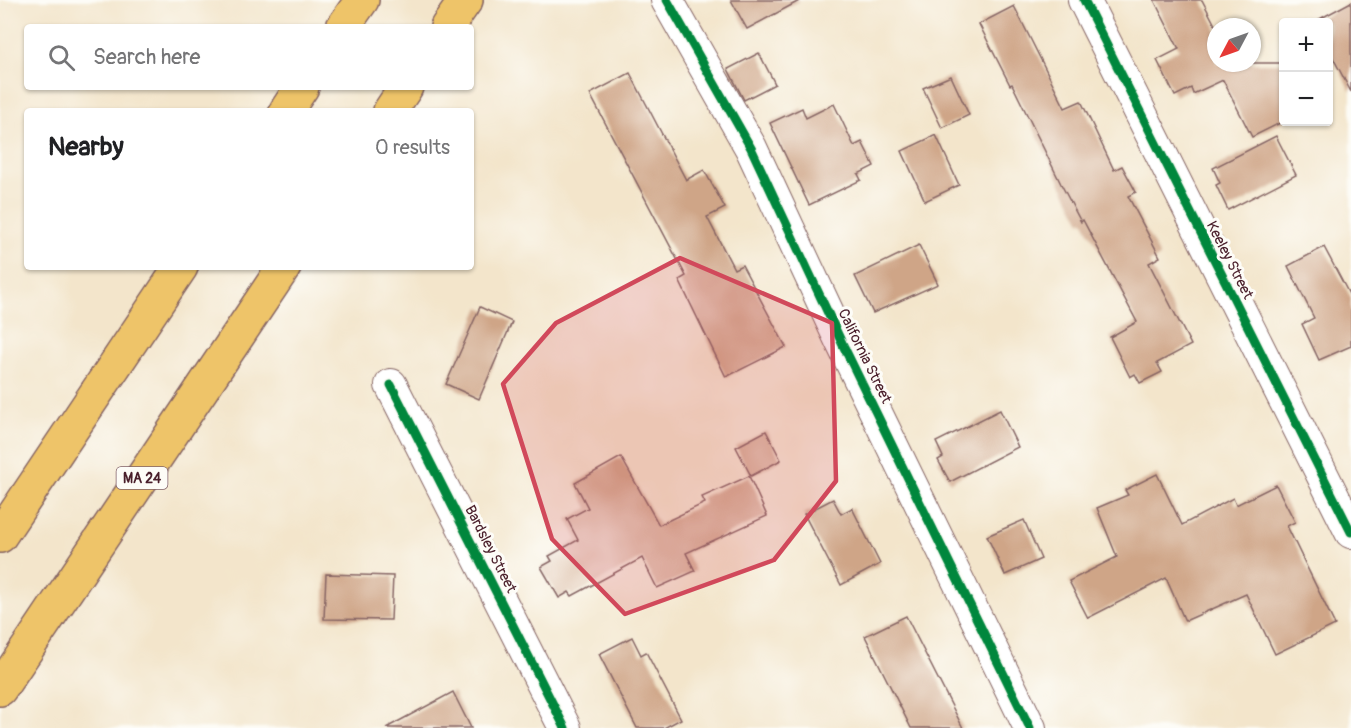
<!DOCTYPE html>
<html lang="en">
<head>
<meta charset="utf-8">
<style>
	:root { --surface:#fff; --page:#f6f6f6; --text:#202124; --muted:#757577; --line:#e0e0e0 }
	body { margin:0; font-family:Pangolin,sans-serif; background:var(--page); color:var(--text) }
	.controls { position:absolute; right:18px; top:18px; display:grid; overflow:hidden; border-radius:6px; box-shadow:0 2px 4px #0004 }
	.controls button { width:54px; height:54px; display:grid; place-items:center; padding:0; border:0; border-bottom:2px solid var(--line); background:var(--surface); color:var(--text); font:30px sans-serif }
	.compass { position:absolute; left:1207px; top:18px; width:54px; height:54px; border-radius:50%; background:var(--surface); box-shadow:0 2px 4px #0004; rotate:229deg }
	.list { margin:0; padding:0; list-style:none }
	h2 { display:flex; justify-content:space-between; align-items:center; height:78px; margin:0; padding:0 24px; font-size:26px }
	h2 small { font-size:20px; font-weight:400; color:var(--muted) }
	.icon { flex:none; width:33px; height:33px; fill:none; stroke:currentColor; stroke-width:2; stroke-linecap:round; stroke-linejoin:round }
	.map { position:relative; flex:none; width:1351px; height:728px; overflow:hidden }
	.search { position:absolute; background:var(--surface); box-shadow:0 2px 4px #0004; left:24px; top:24px; width:450px; height:66px; display:flex; align-items:center; gap:15px; box-sizing:border-box; padding:0 21px; border-radius:6px; color:var(--muted); font-size:22px }
	.panel { position:absolute; background:var(--surface); box-shadow:0 2px 4px #0004; left:24px; top:108px; width:450px; height:162px; border-radius:6px }
	.map>svg:first-child { display:block }
	.building { fill:#cfa587 }
	.lines { fill:none; stroke-linecap:round; stroke-linejoin:round }
	.street-casing { stroke:#856463; stroke-width:34 }
	.highway-casing { stroke:#856463; stroke-width:36 }
	.street { stroke:#fff; stroke-width:32 }
	.highway { stroke:#eec469; stroke-width:33 }
	.cycleway-casing { stroke:#fdfcf7; stroke-width:13 }
	.cycleway { stroke:#00873e; stroke-width:9 }
	.marked { fill:#d1495b; fill-opacity:0.2; stroke:#d1495b; stroke-width:4.5; stroke-linejoin:round }
	.labels { text-anchor:middle; stroke-width:6; stroke-linejoin:round; paint-order:stroke }
	.shield { fill:#fdfcf7; stroke:#806168; stroke-width:1.5 }
	.shield-label { font-size:14px; font-weight:bold; fill:#4a1f2b }
	.street-label { font-size:15px; fill:#4a1f2b; stroke:#fdfcf7 }
</style>
</head>
<body>
<div class="map">
<svg width="1351" height="728" viewBox="0 0 1351 728">
	<rect width="100%" height="100%" fill="#fdfcf7"/>
	<filter id="ink" filterUnits="userSpaceOnUse"><feTurbulence type="fractalNoise" baseFrequency=".0167" numOctaves="2"/><feDisplacementMap in="SourceGraphic" scale="12" xChannelSelector="R" yChannelSelector="G"/><feConvolveMatrix kernelMatrix="1 2 1 2 8 2 1 2 1" color-interpolation-filters="sRGB"/></filter>
	<filter id="wash" filterUnits="userSpaceOnUse"><feTurbulence type="fractalNoise" baseFrequency=".008" numOctaves="4" result="noise"/><feDisplacementMap in="SourceGraphic" scale="24" xChannelSelector="R" yChannelSelector="G"/><feGaussianBlur stdDeviation="1.35" result="paint"/><feColorMatrix in="noise" values="0 0 0 0 0 0 0 0 0 0 0 0 0 0 0 0 0 1.4 0 .05"/><feComposite in="paint" operator="in"/></filter>
	<g filter="url(#wash)">
		<rect width="100%" height="100%" fill="#f3e5cb"/>
		<g id="blocks">
			<g class="building">
				<path d="M731,0H801L747,29Z"/>
				<path d="M1154,0H1202L1216,27V63H1284V121L1252,137L1223,80L1193,94L1191,88L1175,96L1157,60L1179,49Z"/>
				<path d="M1351,2V92L1329,50V22H1314Z"/>
				<path d="M1014,6L1065,108L1081,101L1114,170L1122,166L1136,192L1128,196L1160,257L1149,263L1191,345L1157,363L1162,372L1140,383L1135,374L1130,377L1110,337L1137,322L1083,220L1081,222L1061,184L1012,84L1010,85L979,24Z"/>
				<path d="M759,53L775,84L744,100L728,69Z"/>
				<path d="M630,73L686,180L704,170L725,208L707,217L734,269L742,265L786,347L726,377L679,280L686,276L590,94Z"/>
				<path d="M951,76L969,115L942,128L923,88Z"/>
				<path d="M834,104L854,146L862,142L874,166L858,174L861,180L809,205L770,123L802,108L806,118Z"/>
				<path d="M936,135L959,185L925,201L902,151Z"/>
				<path d="M1276,136L1296,175L1228,210L1216,185L1220,183L1213,168Z"/>
				<path d="M919,245L938,284L873,313L855,276Z"/>
				<path d="M1324,247L1351,298V346L1319,360L1302,324L1314,318L1288,266Z"/>
				<path d="M480,307L512,322L479,399L446,384Z"/>
				<path d="M1000,410L1018,447L950,482L938,460L943,457L936,442Z"/>
				<path d="M766,431L781,460L751,476L736,447Z"/>
				<path d="M621,457L659,525L705,503L702,497L749,476L767,516L686,553L695,571L657,588L642,558L572,596L569,592L559,598L541,567L552,561L549,556L578,540L567,519L588,508L575,483Z"/>
				<path d="M1157,474L1182,525L1233,498L1236,505L1276,485L1295,522L1287,526L1335,625L1275,654L1246,594L1185,621L1166,578L1088,618L1069,581L1117,557L1097,508L1128,495L1125,490Z"/>
				<path d="M833,499L841,514L852,508L880,564L841,585L804,514Z"/>
				<path d="M1024,520L1041,559L1005,575L987,536Z"/>
				<path d="M326,574L393,576L391,620L324,619Z"/>
				<path d="M906,616L963,728H911L865,636Z"/>
				<path d="M632,637L641,655L646,652L681,719L664,728H637L599,654Z"/>
				<path d="M453,692L471,728H386Z"/>
			</g>
		</g>
	</g>
	<g filter="url(#ink)">
		<use href="#blocks" fill-opacity="0" stroke="#856463" stroke-width="1.5"/>
		<g class="lines">
			<g class="street-casing">
				<g id="street">
					<path d="M667,0L751,148L841,341L1030,728"/>
					<path d="M1084,0L1351,532"/>
					<path d="M391,385L565,728"/>
				</g>
			</g>
			<g class="highway-casing">
				<g id="highway">
					<path d="M343,27L362,0"/>
					<path d="M447,27L466,0"/>
					<path d="M286,111L302,87"/>
					<path d="M390,111L406,87"/>
					<path d="M0,536L181,267"/>
					<path d="M0,689L284,267"/>
				</g>
			</g>
			<use href="#street" class="street"/>
			<use href="#highway" class="highway"/>
			<g class="cycleway-casing">
				<g id="cycleway">
					<path d="M667,0L751,148L841,341L1030,728"/>
					<path d="M1084,0L1351,532"/>
					<path d="M391,385L565,728"/>
				</g>
			</g>
			<use href="#cycleway" class="cycleway"/>
		</g>
	</g>
	<path class="marked" d="M680,258L832,323L836,481L774,560L625,614L552,539L503,384L556,323Z"/>
	<g class="labels">
		<rect class="shield" x="116.5" y="467" width="51" height="22" rx="4.5"/>
		<g class="shield-label">
			<text x="142" y="483">MA 24</text>
		</g>
		<g class="street-label">
			<text transform="translate(1230 260) rotate(63)" y="5">Keeley Street</text>
			<text transform="translate(865 356) rotate(64)" y="5">California Street</text>
			<text transform="translate(491 549) rotate(63)" y="5">Bardsley Street</text>
		</g>
	</g>
</svg>
<div class="controls">
<button>+</button>
<button>−</button>
</div>
<svg class="compass" viewBox="-18 -18 36 36"><path d="M0-13l5 13h-10z" fill="#e53935"/><path d="M0 13l5-13h-10z" fill="#757577"/></svg>
<div class="search"><svg class="icon" aria-label="search" viewBox="0 0 24 24"><circle cx="10" cy="10" r="6"/><path d="M15 15l6 6"/></svg>Search here</div>
<section class="panel">
<h2>Nearby<small>0 results</small></h2>
<ul class="list">
</ul>
</section>
</div>
</body>
</html>
